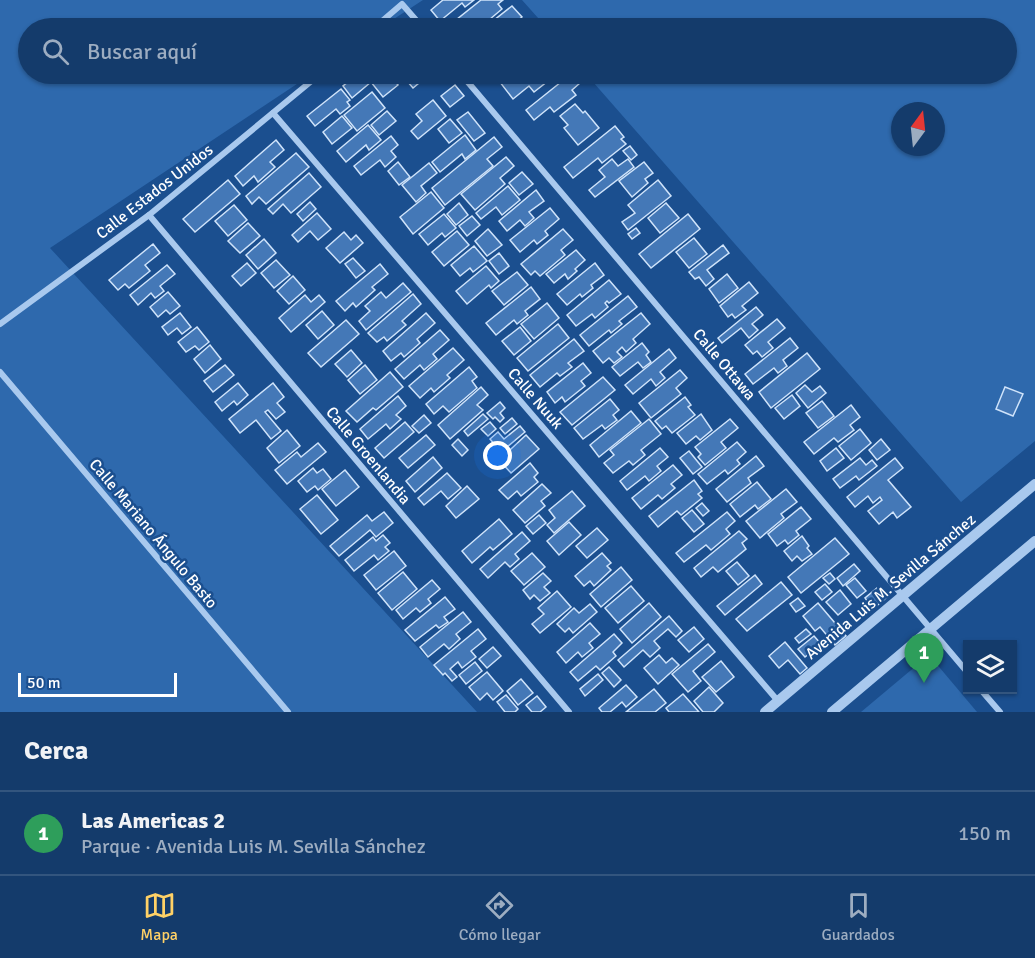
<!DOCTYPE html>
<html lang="es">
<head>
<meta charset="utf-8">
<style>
	:root { --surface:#143b6b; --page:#214673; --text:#f1f3f6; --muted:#9dadc1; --line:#33557e; --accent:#ffd166 }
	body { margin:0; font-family:Signika,sans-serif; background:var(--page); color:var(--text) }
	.controls { position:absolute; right:18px; bottom:18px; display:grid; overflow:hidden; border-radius:0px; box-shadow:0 2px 4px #0004 }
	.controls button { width:54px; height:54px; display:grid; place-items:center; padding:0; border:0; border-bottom:2px solid var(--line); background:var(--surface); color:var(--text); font:30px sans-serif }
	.compass { position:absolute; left:891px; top:102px; width:54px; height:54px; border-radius:50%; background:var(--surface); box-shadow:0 2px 4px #0004; rotate:15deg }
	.scale { position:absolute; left:18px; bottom:15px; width:159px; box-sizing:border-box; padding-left:6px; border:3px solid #fff; border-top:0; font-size:16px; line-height:21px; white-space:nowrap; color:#fff; -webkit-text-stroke:4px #1b4f8f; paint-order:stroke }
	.you { position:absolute; left:498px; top:456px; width:21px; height:21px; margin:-15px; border:4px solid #fff; border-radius:50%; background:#1a73e8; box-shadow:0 0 0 9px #1a73e833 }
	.badge { display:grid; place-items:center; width:39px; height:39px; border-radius:50%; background:var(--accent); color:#fff; font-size:20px; font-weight:700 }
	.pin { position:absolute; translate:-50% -50px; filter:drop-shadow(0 2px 3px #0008) }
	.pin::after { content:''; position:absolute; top:32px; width:21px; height:18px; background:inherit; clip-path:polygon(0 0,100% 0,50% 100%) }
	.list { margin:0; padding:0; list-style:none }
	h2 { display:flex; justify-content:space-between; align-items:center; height:78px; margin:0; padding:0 24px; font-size:26px }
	h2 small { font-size:20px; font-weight:400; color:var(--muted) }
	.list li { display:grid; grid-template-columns:39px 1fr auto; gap:18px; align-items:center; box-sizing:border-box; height:84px; padding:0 24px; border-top:2px solid var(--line) }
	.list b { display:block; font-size:22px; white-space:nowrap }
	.list p { margin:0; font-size:20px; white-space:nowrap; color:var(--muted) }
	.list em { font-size:20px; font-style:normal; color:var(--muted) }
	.icon { flex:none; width:33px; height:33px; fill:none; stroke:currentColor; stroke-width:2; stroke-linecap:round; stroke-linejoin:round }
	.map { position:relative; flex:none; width:1035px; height:712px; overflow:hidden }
	.search { position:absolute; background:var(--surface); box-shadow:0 2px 4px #0004; left:18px; right:18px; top:18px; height:66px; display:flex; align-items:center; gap:15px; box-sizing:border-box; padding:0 21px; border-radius:33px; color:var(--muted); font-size:22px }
	.sheet { height:162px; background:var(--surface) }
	nav { display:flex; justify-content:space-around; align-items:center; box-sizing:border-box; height:84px; border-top:2px solid var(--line); background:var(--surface); font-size:16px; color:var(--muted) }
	nav a { display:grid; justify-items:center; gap:3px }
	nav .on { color:var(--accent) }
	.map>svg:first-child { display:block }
	.green { fill:#2e69ad; fill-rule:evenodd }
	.building { fill:#4478b7; stroke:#cfe3fa; stroke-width:1.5 }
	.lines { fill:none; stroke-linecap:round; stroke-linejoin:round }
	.minor { stroke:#a9c9ee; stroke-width:6 }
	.tertiary { stroke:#a9c9ee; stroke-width:10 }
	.labels { text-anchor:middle; stroke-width:5; stroke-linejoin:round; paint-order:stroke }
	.street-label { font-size:16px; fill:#fff; stroke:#1b4f8f }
</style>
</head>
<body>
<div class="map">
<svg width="1035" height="712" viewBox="0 0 1035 712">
	<rect width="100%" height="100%" fill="#1b4f8f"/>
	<g class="green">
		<path d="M0,0H423L380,28H28V74H312L50,248L477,712H0Z"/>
		<path d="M522,0H1035V441L961,502L586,74H1006V28H547ZM900,111H936V147H900Z"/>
		<path d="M929,655L977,712H861Z"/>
	</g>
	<g class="building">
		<path d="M443,0H474L465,7L462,3L440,21L431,10Z"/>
		<path d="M481,0H503L498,4L502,9L483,25L478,20L467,28H454L451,24Z"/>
		<path d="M512,6L522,17L513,24L516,27L514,28H484Z"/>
		<path d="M358,74H389L398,85L383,97L371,82L352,98L343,86Z"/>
		<path d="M401,74H430L413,88Z"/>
		<path d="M501,74H557L534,92L529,86L513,99L496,77Z"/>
		<path d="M571,74L580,83L572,90L576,95L554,112L550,107L534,120L526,110Z"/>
		<path d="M455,85L464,96L450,107L441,96Z"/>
		<path d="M341,89L350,100L347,102L350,106L340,114L336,109L315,126L307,116Z"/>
		<path d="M372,92L385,108L357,131L344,115Z"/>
		<path d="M433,100L446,116L418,139L411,131L422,121L416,114Z"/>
		<path d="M575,104L583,113L585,111L599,128L578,145L564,128L568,125L560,116Z"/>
		<path d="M387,111L396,121L379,135L371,125Z"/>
		<path d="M468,112L485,133L474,141L457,120Z"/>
		<path d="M342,116L352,128L332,144L323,132Z"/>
		<path d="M450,119L462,133L449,143L438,129Z"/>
		<path d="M368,125L381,140L369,150L366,145L346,162L337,151Z"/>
		<path d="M615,126L624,137L621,139L626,144L602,163L598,158L573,178L564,167Z"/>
		<path d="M465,135L476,150L465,159L462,154L440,172L432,162Z"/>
		<path d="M391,136L398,145L391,151L396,157L385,167L380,160L361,175L354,166Z"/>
		<path d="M494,137L502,147L487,159L493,166L445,205L432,188Z"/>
		<path d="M276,140L284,150L270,162L275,167L258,182L254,176L243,186L235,176Z"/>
		<path d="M630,146L637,155L631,160L623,151Z"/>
		<path d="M296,153L309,167L266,204L259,197L252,204L246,196Z"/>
		<path d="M506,157L514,166L500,178L505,184L475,210L461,194Z"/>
		<path d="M612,159L618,166L628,159L634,167L595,197L589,190L605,177L599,170Z"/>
		<path d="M398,162L410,177L399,185L388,171Z"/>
		<path d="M644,162L653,173L645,179L648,183L632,197L619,181Z"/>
		<path d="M429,163L437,173L421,186L426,193L416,202L402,185Z"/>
		<path d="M522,172L533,184L519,195L509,183Z"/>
		<path d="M309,173L321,187L291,213L283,204L273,214L268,209Z"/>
		<path d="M228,180L240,194L195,232L183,219Z"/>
		<path d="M658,180L671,196L628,230L622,222L635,213L628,205Z"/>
		<path d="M508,186L520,200L502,215L496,207L481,219L476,213Z"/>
		<path d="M536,190L544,201L529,212L534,218L525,226L520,220L507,231L499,221Z"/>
		<path d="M431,192L444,208L413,234L400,217Z"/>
		<path d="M310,202L316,209L303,221L297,214Z"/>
		<path d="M459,203L468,215L456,225L447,214Z"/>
		<path d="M666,203L679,218L660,233L648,218Z"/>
		<path d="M234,205L247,220L228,236L215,221Z"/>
		<path d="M550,208L559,219L545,231L548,235L537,244L534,240L520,252L510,240Z"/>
		<path d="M317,213L331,229L318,240L310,231L298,242L292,235Z"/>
		<path d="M444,214L456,228L445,237L442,233L428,245L419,234Z"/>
		<path d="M688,214L700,229L651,268L639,254Z"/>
		<path d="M472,216L480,225L467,236L459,226Z"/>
		<path d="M248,223L260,236L240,253L228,241Z"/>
		<path d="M636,228L640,233L632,239L628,234Z"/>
		<path d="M488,229L502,245L487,256L475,241Z"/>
		<path d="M563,229L573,240L561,250L565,255L540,276L535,271L531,275L521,264Z"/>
		<path d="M457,231L469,245L444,266L432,252Z"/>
		<path d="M344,232L351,240L356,235L363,243L340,263L326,248Z"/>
		<path d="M694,238L707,254L689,268L676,252Z"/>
		<path d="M264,239L276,253L258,269L246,255Z"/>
		<path d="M153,244L160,253L145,265L150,271L129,288L125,284L118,290L109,280Z"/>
		<path d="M723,245L729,253L707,270L714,279L706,286L699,277L695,279L689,272Z"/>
		<path d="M474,246L487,261L473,272L470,268L460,276L451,265Z"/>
		<path d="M576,250L585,260L575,269L577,271L568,279L565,274L554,283L546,274Z"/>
		<path d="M499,253L509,266L499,274L489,261Z"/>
		<path d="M353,258L365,271L356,278L345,264Z"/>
		<path d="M276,260L290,275L274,288L261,273Z"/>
		<path d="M247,263L256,273L241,286L232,276Z"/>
		<path d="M595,263L604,275L591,285L593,288L582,297L580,294L567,305L557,294Z"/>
		<path d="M380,264L388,274L372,287L375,290L356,307L353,303L345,311L336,301Z"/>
		<path d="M167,265L175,274L160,286L164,291L155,298L151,293L138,305L130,295Z"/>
		<path d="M486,266L499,281L491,288L489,285L467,304L456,291Z"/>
		<path d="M517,272L528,285L504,305L492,291Z"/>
		<path d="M727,274L738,288L719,303L709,289Z"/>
		<path d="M293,276L305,290L289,304L277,291Z"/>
		<path d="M609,280L621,294L609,303L607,301L605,303L608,307L595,318L592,314L576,326L567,315Z"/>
		<path d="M749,282L758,293L742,306L746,310L735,318L732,314L728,317L720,306Z"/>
		<path d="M403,283L411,292L366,330L359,321L370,311L365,306L381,292L386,298Z"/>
		<path d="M531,287L540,299L525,311L528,315L517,324L514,320L496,335L486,323Z"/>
		<path d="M168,292L180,306L170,314L166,310L158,317L150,307Z"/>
		<path d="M413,294L421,304L402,321L406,325L387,341L384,337L377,342L368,333Z"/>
		<path d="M305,295L311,302L319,295L325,302L291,332L279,318Z"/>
		<path d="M628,296L637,307L619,321L622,324L611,333L609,330L589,346L580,335Z"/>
		<path d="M547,303L559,318L534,339L521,324Z"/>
		<path d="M756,307L763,315L752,324L758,330L749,338L741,328L722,343L718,338Z"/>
		<path d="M322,311L334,325L318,339L306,325Z"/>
		<path d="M180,313L191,327L182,334L177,328L168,335L162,327Z"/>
		<path d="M426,313L435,323L417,339L420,343L404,357L401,353L391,361L383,351Z"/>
		<path d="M641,313L650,324L633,339L636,343L626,352L622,347L617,352L622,357L614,363L609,358L603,363L593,351Z"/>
		<path d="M777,319L785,328L768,342L773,348L762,357L757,351L753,354L745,345Z"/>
		<path d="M346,320L359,334L321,367L308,353Z"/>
		<path d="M558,324L569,338L528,371L517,358Z"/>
		<path d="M197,327L209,342L199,350L195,346L186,352L178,342Z"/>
		<path d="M520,327L531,341L514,355L502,341Z"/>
		<path d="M440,330L449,340L433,354L437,359L424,370L420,365L404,379L395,369Z"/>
		<path d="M790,338L798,348L783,360L787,366L778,373L774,368L753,384L745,374Z"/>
		<path d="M574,339L584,351L568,363L572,367L560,376L557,373L540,387L530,375Z"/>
		<path d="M642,343L649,352L646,355L651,362L643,368L638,362L620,376L612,367Z"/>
		<path d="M210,345L221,359L205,373L194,359Z"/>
		<path d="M453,348L464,360L447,375L450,378L434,392L431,388L420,398L409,386Z"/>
		<path d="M669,349L676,358L660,372L665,378L656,386L651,379L633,394L625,385Z"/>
		<path d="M351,350L362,363L347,377L335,364Z"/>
		<path d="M807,353L820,369L771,408L759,392Z"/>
		<path d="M583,363L591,373L581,381L585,386L565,402L562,397L555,403L547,392Z"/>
		<path d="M225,365L234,375L213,392L204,381Z"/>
		<path d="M365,365L377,380L360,394L348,380Z"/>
		<path d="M469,367L477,377L472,381L477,388L449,412L443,406L434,414L426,404Z"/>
		<path d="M680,370L687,378L676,388L681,394L651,418L639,403Z"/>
		<path d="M390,372L403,387L376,410L373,408L357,422L346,411Z"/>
		<path d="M603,377L615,390L572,425L560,412Z"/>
		<path d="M238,383L248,395L237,405L234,401L222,411L215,402Z"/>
		<path d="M273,383L284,397L277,403L285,412L276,419L268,410L265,412L281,431L271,439L256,420L240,433L229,419Z"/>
		<path d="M805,385L812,392L820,386L826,393L808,408L796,393Z"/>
		<path d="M481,387L488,395L477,405L483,410L450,439L438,425Z"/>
		<path d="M1005,387L1023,394L1013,416L996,409Z"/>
		<path d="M792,395L800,406L784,419L775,408Z"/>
		<path d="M398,396L406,406L396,415L401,419L390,429L386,424L368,439L360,429Z"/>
		<path d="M685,397L691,405L688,407L695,415L672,433L666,426L662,429L655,421Z"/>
		<path d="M610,399L619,410L613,415L617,420L605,429L602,425L583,439L574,428Z"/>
		<path d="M822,401L834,416L818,428L806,413Z"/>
		<path d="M500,402L505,408L500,413L504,418L500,422L495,417L493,419L487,413Z"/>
		<path d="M851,405L860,417L850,425L854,430L838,442L834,438L814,454L804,442Z"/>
		<path d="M631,411L641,423L599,457L590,445Z"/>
		<path d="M483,414L488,419L468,436L464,431Z"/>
		<path d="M701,414L712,430L700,440L696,436L686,444L677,433Z"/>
		<path d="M424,415L431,423L419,433L412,426Z"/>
		<path d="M512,418L517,424L505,434L500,428Z"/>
		<path d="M649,419L661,434L641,450L645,455L633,465L629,461L613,473L604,463L614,455L610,450Z"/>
		<path d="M730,419L738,428L721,442L726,448L705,465L698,457L701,454L695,447Z"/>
		<path d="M405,422L414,432L384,458L375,448Z"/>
		<path d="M490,422L496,429L488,436L481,429Z"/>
		<path d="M520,426L525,432L501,452L490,439L498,432L504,439Z"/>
		<path d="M860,429L871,443L851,460L839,446Z"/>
		<path d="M287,430L300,446L279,463L267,448Z"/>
		<path d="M426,435L435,445L408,468L399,458Z"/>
		<path d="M526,435L539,449L511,473L499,460Z"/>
		<path d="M458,439L468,450L462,456L452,445Z"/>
		<path d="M881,439L890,450L877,460L869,450Z"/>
		<path d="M737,442L746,452L737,460L740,464L728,474L725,470L707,484L698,474Z"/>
		<path d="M318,443L326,452L287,484L275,470L297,452L301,457Z"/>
		<path d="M660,448L668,457L657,466L661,471L649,481L645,476L627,490L620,481Z"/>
		<path d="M836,448L844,458L827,471L820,461Z"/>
		<path d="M689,451L702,467L693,474L680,458Z"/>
		<path d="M756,456L764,466L748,478L751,483L727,502L716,489Z"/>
		<path d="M433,457L442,468L415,492L406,481Z"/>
		<path d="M860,458L866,465L872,460L877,466L859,480L856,476L840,488L833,479Z"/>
		<path d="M895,458L903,468L888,480L911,507L897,518L893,512L879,524L868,511L882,500L880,497L873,503L868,496L855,507L847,497Z"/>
		<path d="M530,463L538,473L534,477L538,482L521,496L517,491L508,499L499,490Z"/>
		<path d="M673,465L682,475L671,484L675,488L662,499L658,495L641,509L632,498Z"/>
		<path d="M313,468L317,473L323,469L331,479L318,490L315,486L307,492L298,481Z"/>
		<path d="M345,470L359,487L336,506L322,489Z"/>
		<path d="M447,473L461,488L448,499L441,491L424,505L418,498Z"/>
		<path d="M694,480L702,491L698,494L702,498L681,515L677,511L658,527L649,516Z"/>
		<path d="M757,482L771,499L758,509L755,505L740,517L730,504Z"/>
		<path d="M542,484L551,493L541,501L545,506L525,523L513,510Z"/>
		<path d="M467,486L479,499L456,518L446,506Z"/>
		<path d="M786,489L797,502L781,514L784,518L760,538L746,521Z"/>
		<path d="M572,491L585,506L554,533L547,525L555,518L549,510Z"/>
		<path d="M317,495L338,520L321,534L300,509Z"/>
		<path d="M702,503L709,511L703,516L696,508Z"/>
		<path d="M801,507L811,519L796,531L799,535L788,544L785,540L777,546L768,534Z"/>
		<path d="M692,510L704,524L694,532L682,518Z"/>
		<path d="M384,512L393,523L376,537L370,530L339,556L330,546L367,515L372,521Z"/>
		<path d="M727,512L735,521L726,529L730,534L711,550L706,545L684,562L676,553Z"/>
		<path d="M539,515L546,523L533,534L526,526Z"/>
		<path d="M499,519L512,534L493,550L490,547L472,563L462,551Z"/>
		<path d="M569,522L581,535L559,555L547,541Z"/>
		<path d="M597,528L608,540L587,558L576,546Z"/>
		<path d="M739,531L747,539L742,543L746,549L718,572L713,567L701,577L694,568Z"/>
		<path d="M522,532L530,541L515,554L519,559L510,567L505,562L488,578L480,569Z"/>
		<path d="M383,535L390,543L385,547L389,551L378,560L374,555L354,571L345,560L373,537L376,541Z"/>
		<path d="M802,536L809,546L807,548L812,554L802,561L797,556L792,561L784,551Z"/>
		<path d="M835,538L849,554L801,593L788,577Z"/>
		<path d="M394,551L406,566L376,590L364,575Z"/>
		<path d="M532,553L545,567L524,585L511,571Z"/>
		<path d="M602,553L611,563L607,566L611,570L594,586L590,581L584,586L575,576Z"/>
		<path d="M737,562L749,576L738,585L726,571Z"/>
		<path d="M854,564L860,571L843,586L837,578Z"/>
		<path d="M621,567L632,580L601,607L590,594Z"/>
		<path d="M403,572L417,589L392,610L378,593Z"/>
		<path d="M543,573L551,581L544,587L550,593L540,601L534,595L530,599L523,590Z"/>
		<path d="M830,573L835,579L829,584L823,578Z"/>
		<path d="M755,575L762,584L725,615L717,606Z"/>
		<path d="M855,578L866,591L857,598L846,585Z"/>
		<path d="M432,580L440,589L428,599L431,603L420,612L416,608L403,619L396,610Z"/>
		<path d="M781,582L792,595L747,631L736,619Z"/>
		<path d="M825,584L832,592L822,600L815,592Z"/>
		<path d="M631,586L644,601L618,623L605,608Z"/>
		<path d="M877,588L886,598L873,609L865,598Z"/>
		<path d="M840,590L851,604L838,615L826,602Z"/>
		<path d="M557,591L571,607L540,633L532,624L544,614L538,608Z"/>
		<path d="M445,597L455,609L444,617L448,622L439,628L436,625L415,641L405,630Z"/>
		<path d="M798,598L805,606L796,612L790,604Z"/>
		<path d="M649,603L661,617L632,643L620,629Z"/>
		<path d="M818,603L846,636L835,645L820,627L815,631L803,616Z"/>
		<path d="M590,604L597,612L573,633L569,628L565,632L557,624L574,608L579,613Z"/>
		<path d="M463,612L471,622L456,634L460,639L449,649L444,644L428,657L420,647Z"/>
		<path d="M669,616L682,631L676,637L668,629L654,641L660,648L650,657L643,650L624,667L618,660Z"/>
		<path d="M590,623L600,634L589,643L593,648L582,657L578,652L566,663L557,652Z"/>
		<path d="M694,627L704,639L689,652L678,640Z"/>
		<path d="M478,629L486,639L471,651L476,657L462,668L458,662L450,669L457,677L452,681L445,673L443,675L434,665Z"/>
		<path d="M806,629L811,634L799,643L795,638Z"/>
		<path d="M614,634L622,643L613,652L616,656L600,670L596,666L578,681L570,672Z"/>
		<path d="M814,636L821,644L805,657L798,649Z"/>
		<path d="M785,642L807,668L800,674L788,660L779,668L769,656Z"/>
		<path d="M708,644L715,652L693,671L701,681L688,692L672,674Z"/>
		<path d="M493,647L501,656L487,668L479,659Z"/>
		<path d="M659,655L666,663L672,658L679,665L658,684L644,668Z"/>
		<path d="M721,661L734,677L716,692L702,677Z"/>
		<path d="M475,662L482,671L466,684L459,675Z"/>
		<path d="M609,667L621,680L614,687L602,673Z"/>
		<path d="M487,672L503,691L493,700L487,693L480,700L469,687Z"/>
		<path d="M598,674L603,680L585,696L580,689Z"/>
		<path d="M521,679L533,693L518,705L507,691Z"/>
		<path d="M626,685L637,697L626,707L622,702L610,712H602L599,708Z"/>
		<path d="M709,687L723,703L714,712H703L694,701Z"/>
		<path d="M654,689L666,703L655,712H626Z"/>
		<path d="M683,694L699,712H669L666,708Z"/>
		<path d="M506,695L518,709L515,712H505L497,702Z"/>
		<path d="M537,696L546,707L540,712H532L526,705Z"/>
	</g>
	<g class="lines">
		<g class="minor">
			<path d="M374,28L402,4L423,28"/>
			<path d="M461,74L968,673"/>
			<path d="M273,113L778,701"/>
			<path d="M149,215L569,712"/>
			<path d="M0,324L149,215L320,74"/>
			<path d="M0,372L288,712"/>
			<path d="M981,690L1000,712"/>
		</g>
		<g class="tertiary">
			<path d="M765,712L1035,484"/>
			<path d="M832,712L1035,541"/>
		</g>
	</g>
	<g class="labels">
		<g class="street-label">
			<text transform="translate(154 191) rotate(-38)" y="6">Calle Estados Unidos</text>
			<text transform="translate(725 364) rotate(50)" y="6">Calle Ottawa</text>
			<text transform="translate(536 398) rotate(49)" y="6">Calle Nuuk</text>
			<text transform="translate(369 455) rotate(50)" y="6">Calle Groenlandia</text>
			<text transform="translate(154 533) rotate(50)" y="6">Calle Mariano Ángulo Basto</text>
			<text transform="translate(890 586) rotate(-40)" y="6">Avenida Luis M. Sevilla Sánchez</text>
		</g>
	</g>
</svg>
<div class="controls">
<button><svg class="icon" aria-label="layers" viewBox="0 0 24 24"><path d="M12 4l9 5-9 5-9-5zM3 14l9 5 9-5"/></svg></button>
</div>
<svg class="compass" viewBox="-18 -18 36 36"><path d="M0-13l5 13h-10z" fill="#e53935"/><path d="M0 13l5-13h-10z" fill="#9dadc1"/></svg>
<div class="scale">50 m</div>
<div class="you"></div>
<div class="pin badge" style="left:924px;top:683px;background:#2e9e5b">1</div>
<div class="search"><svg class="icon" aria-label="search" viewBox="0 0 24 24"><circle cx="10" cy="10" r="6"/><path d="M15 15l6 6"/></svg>Buscar aquí</div>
</div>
<section class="sheet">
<h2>Cerca<small></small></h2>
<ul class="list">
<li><span class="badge" style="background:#2e9e5b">1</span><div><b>Las Americas 2</b><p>Parque · Avenida Luis M. Sevilla Sánchez</p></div><em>150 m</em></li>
</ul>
</section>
<nav>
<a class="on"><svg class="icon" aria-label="map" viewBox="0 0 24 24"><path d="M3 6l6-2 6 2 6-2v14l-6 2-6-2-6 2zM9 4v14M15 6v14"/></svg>Mapa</a>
<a><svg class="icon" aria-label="directions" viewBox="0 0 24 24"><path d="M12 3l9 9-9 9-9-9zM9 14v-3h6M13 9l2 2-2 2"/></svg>Cómo llegar</a>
<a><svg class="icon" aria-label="saved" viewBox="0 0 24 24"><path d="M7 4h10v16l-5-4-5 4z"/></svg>Guardados</a>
</nav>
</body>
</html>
